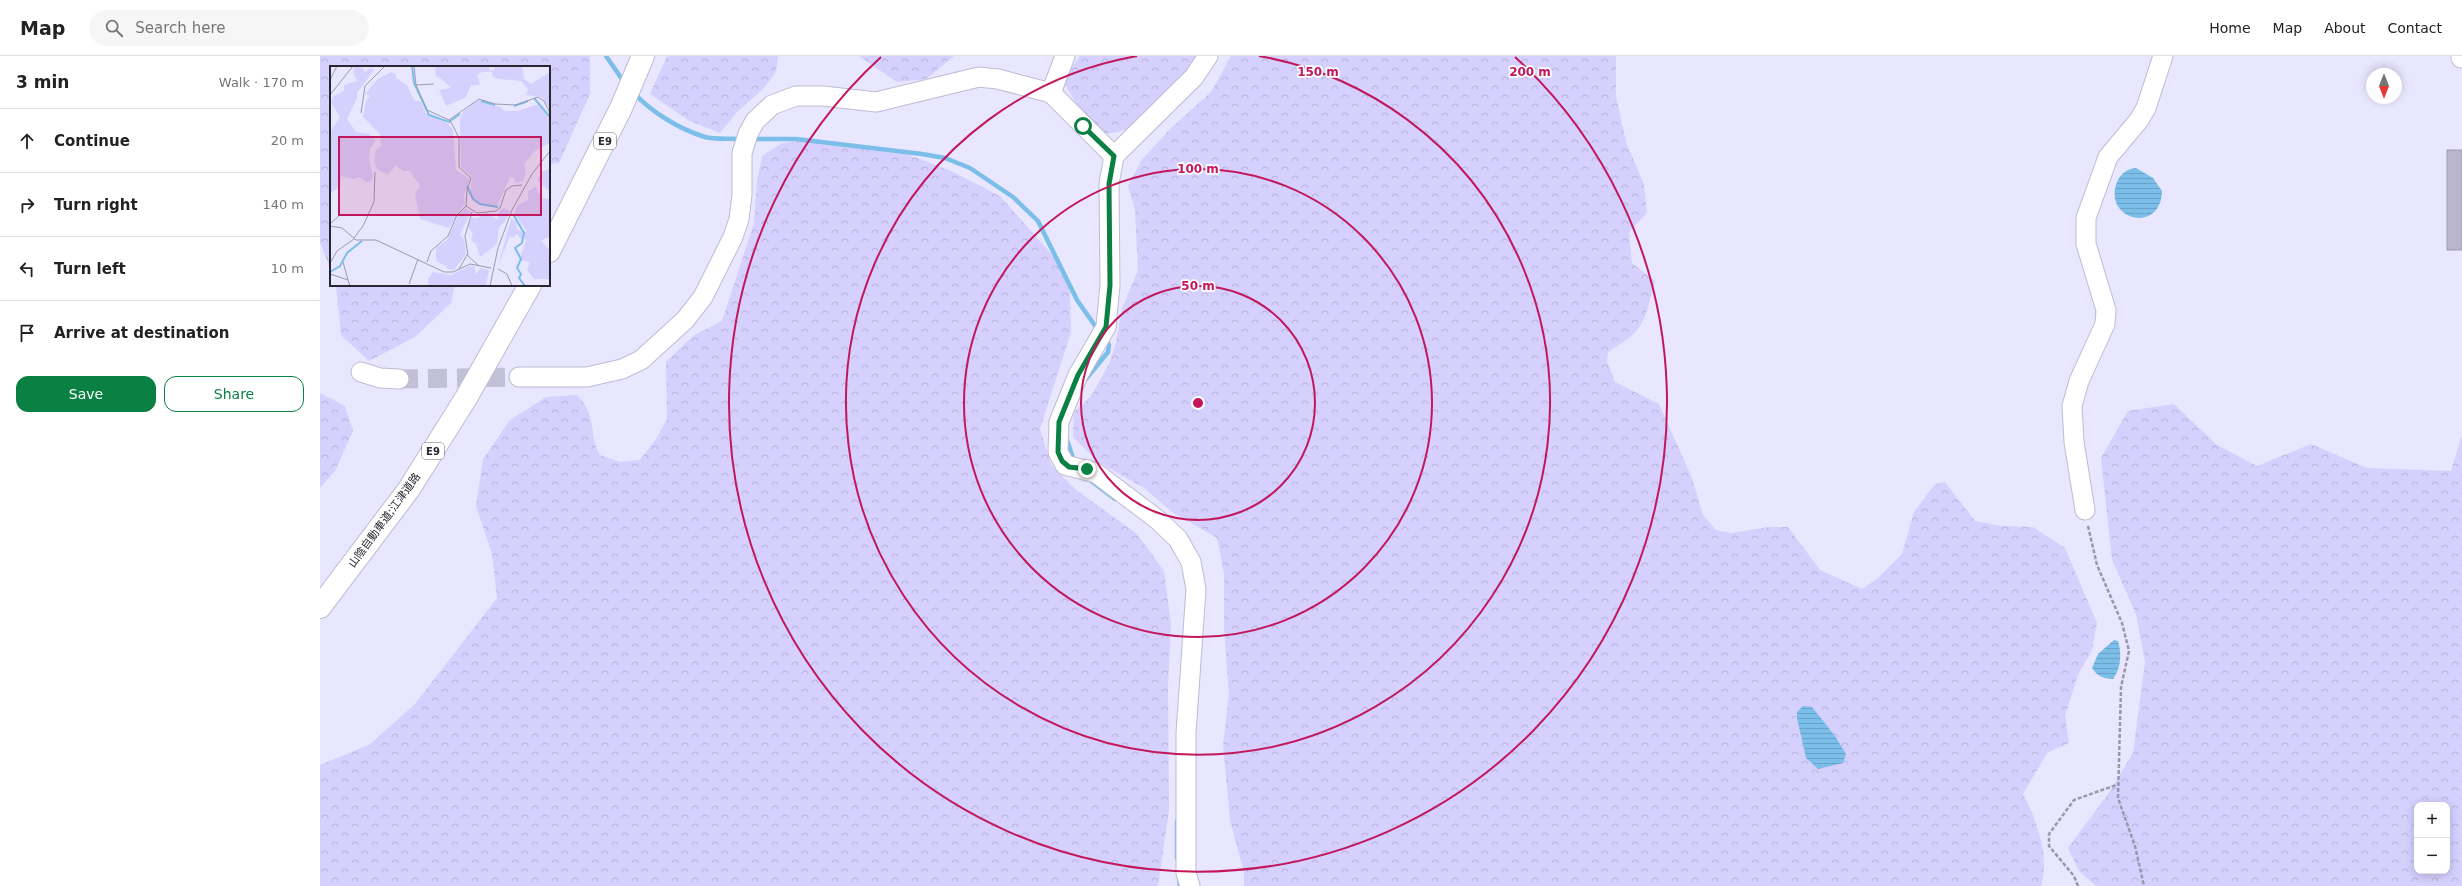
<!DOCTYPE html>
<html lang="en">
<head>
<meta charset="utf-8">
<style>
	:root { --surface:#fff; --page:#f6f6f6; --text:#222; --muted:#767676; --line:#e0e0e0; --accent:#0b8043 }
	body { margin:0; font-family:"DejaVu Sans","Noto Sans JP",sans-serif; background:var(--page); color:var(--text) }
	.controls { position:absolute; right:12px; bottom:12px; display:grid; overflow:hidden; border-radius:8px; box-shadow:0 2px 10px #0003 }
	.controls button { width:36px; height:36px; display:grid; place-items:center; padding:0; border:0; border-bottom:1px solid var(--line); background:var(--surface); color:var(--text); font:20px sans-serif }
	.compass { position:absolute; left:2046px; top:12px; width:36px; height:36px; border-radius:50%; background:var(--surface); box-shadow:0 2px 10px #0003; rotate:180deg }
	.stop { position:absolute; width:12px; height:12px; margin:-9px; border:3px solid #0b8043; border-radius:50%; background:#fff }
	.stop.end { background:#0b8043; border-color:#fff; box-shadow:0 1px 4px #0008 }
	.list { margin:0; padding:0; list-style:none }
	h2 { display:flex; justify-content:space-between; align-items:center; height:52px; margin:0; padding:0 16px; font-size:17px }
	h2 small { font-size:13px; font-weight:400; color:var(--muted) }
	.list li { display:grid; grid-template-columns:26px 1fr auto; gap:12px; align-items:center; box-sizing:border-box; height:64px; padding:0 16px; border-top:1px solid var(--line) }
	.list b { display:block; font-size:15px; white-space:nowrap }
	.list em { font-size:13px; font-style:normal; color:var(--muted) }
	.actions { display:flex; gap:8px; padding:12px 16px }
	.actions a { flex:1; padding:9px 0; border:1px solid var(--accent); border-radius:12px; text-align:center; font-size:14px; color:var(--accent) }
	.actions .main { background:var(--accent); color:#fff }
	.icon { flex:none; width:22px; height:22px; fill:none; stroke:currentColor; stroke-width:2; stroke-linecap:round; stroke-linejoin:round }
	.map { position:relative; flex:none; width:2142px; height:830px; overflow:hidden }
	header { display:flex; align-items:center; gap:24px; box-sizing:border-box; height:56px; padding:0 20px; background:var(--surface); border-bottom:1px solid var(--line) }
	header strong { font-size:19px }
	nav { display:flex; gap:22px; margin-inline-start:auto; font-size:14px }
	.search { width:280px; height:36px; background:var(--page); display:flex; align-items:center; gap:10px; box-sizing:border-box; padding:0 14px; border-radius:22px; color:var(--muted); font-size:15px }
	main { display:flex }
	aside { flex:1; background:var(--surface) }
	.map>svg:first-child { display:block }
	.forest { fill:url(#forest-crowns); fill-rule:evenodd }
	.water { fill:url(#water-rules) }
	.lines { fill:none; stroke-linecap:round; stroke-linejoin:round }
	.stream { stroke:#7bbee9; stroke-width:4.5 }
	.building { fill:#b9b6ce; stroke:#9f9cb3 }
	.minor-tunnel { stroke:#c2c0d6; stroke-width:19; stroke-dasharray:19 10; stroke-linecap:butt }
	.minor-casing { stroke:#bebbd3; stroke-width:21 }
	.highway-casing { stroke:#bebbd3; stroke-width:24 }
	.path { stroke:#9997aa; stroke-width:2.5; stroke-dasharray:4 2; stroke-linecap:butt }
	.minor { stroke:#fff; stroke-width:19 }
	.highway { stroke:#fff; stroke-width:22 }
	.route { stroke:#0b8043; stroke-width:5 }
	.ring { fill:none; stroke:#c2185b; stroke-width:2 }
	.labels { text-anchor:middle; stroke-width:3.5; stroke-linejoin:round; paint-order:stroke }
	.shield { fill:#fff; stroke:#68686e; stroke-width:1 }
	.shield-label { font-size:10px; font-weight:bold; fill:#282730 }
	.street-label { font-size:11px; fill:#282730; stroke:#fff }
	.inset-river { fill:none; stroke:#7bbee9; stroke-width:2 }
	.inset-road { fill:none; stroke:#9c9aac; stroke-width:1 }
	.view { fill:#c2185b; fill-opacity:0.15; stroke:#c2185b; stroke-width:2 }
	.inset-edge { fill:none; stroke:#282730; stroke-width:2 }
	.centre { fill:#c2185b; stroke:#fff; stroke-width:2 }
	.ring-label { font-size:12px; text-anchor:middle; font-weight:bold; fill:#c2185b; stroke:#fff; stroke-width:3.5; stroke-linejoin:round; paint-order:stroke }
</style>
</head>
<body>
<header>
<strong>Map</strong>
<div class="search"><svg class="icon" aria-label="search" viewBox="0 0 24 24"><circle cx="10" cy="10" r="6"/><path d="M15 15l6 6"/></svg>Search here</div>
<nav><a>Home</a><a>Map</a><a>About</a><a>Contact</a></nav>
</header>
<main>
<aside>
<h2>3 min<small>Walk · 170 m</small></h2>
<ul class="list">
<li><svg class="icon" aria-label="ahead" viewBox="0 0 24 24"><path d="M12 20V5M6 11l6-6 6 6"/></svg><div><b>Continue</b></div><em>20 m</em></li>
<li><svg class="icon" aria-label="right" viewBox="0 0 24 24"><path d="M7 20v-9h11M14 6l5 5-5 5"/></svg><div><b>Turn right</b></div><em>140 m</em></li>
<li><svg class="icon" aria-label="left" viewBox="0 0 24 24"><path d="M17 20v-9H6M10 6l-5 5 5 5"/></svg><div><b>Turn left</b></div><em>10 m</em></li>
<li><svg class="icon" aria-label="arrive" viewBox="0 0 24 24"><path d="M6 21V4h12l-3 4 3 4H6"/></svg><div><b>Arrive at destination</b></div></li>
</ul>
<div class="actions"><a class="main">Save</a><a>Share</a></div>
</aside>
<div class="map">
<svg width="2142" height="830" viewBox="0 0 2142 830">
	<defs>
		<pattern id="forest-crowns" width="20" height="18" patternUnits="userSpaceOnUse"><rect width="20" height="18" fill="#d5d0fd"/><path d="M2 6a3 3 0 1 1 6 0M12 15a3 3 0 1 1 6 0" fill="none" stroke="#b7b3d9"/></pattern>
		<pattern id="water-rules" width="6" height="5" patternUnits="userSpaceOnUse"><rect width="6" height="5" fill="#7bbee9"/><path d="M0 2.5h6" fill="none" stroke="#6aa3c8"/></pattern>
	</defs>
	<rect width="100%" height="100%" fill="#e9e6ff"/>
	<g class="forest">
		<path d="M0,0H270V38L239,107L229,108V11H11V215L0,186Z"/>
		<path d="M347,0H458L456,16L444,32L417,56L400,77L368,64L330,38Z"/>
		<path d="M539,0H634L606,23L577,26Z"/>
		<path d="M760,0H877C864,25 812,90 779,75C763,67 755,43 745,29L749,16Z"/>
		<path d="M911,0H1296V40L1306,86L1324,128L1327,157L1309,176L1312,207L1335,225C1324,265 1326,274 1288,296L1287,305L1295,326L1339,348L1372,422L1383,459L1396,474L1411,477L1449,471H1468L1500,514L1542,533L1557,523L1582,498L1594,456L1615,428L1625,426L1655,465L1681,470L1713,471L1745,492L1777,567L1772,594L1758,619L1745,660L1749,687L1727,697L1703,738C1717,765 1730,800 1721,830H924V816L910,764L903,689L909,639L904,572V517L897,482L852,456L824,432L778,406L753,381L754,356L771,340L789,308L796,287L802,253L818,214L815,154L808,130L821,105L850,73L891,36Z"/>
		<path d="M480,85L589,99L629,114L680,140L742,210L750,236L751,276L720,373L731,409L755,433L817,478L844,515L851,568L848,631L849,754L838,830H0V709L49,689L95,648L177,542L172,498L156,450L163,403L190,364L226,341L257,339C279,363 267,375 280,399L300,406L320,404L336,383L347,363L346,306L373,280L402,265L434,167L437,126L442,100L462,87Z"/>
		<path d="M16,229H135L131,247L95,281L49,305L21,279Z"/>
		<path d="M0,337L25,350L33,375L15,415L0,432Z"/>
		<path d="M1854,348L1897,389L1937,410L1991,388L2047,412L2131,415L2142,379V830H1776L1759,815L1748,792L1788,738L1813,697L1825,606L1816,558L1792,504L1781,402L1808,355ZM2097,749H2127V815H2097Z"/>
	</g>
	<g class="water">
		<path d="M1816,112L1833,122L1842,135C1841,179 1782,164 1797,126C1801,117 1807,113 1816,112Z"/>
		<path d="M1794,584L1798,585C1802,598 1801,612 1793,623C1783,622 1778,621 1772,612L1778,598Z"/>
		<path d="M1483,650L1492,651L1515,680L1526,698L1523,707L1498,713L1486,702L1477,662V656Z"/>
	</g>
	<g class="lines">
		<g class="stream">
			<path d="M286,0L304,26"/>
			<path d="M313,36C331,56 359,73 385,81C396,84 411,82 422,83"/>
			<path d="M432,83H476L602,98L625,102L650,112L693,141L718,165L757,244L778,274"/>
			<path d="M766,323L788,296L789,289L785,283"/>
			<path d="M747,384L754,405"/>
			<path d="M766,421L795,443"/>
			<path d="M857,765V802"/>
			<path d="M859,821L860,830"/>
		</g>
	</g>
	<rect class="building" x="2127" y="94" width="15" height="100"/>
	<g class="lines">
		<path class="minor-tunnel" d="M79,323L199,321"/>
		<g class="minor-casing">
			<g id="minor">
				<path d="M2141,2L2142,0"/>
				<path d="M731,37L745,0"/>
				<path d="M41,316L60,322L79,323"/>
				<path d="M199,321H267L302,313L321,304L365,264L383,241L413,181L419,163L422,139V97L428,78L435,65L452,49L476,40H503L556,46L659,21L678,23L731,37L794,100"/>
				<path d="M1765,454L1754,386L1752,350L1759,325L1785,268L1786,254L1766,188V162L1788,101L1819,64L1826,52L1843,0"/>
				<path d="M870,830L866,817V677L876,533L871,506L858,483L838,464L776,417L745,409L738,396L739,366L758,319L786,271L790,229L789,128L794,100L874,21L888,0"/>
			</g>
		</g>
		<g class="highway-casing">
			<g id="highway">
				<path d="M229,195L301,52L323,0"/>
				<path d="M0,551L89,433L146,342L210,229"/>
			</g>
		</g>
		<g class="path">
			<path d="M1768,470L1777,509L1802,567L1809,595L1801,631L1798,742L1815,790L1824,830"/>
			<path d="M1758,830L1754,820L1729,790V778L1754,744L1799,728"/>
		</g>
		<use href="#minor" class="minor"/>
		<use href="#highway" class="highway"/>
	</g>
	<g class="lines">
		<path class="route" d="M763,70L794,100L789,128L790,229L786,271L758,319L739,366L738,396L742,405L749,411L767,413"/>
	</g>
	<g class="ring">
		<circle cx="878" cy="347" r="117"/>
		<circle cx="878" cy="347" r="234"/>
		<path d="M939 0A352 352 0 1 1 817 0"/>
		<path d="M1195 1A469 469 0 1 1 561 1"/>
	</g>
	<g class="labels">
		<g class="shield">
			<rect x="274" y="77" width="22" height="16" rx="3"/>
			<rect x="102" y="387" width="22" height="16" rx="3"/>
		</g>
		<g class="shield-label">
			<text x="285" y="89">E9</text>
			<text x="113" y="399">E9</text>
		</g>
		<g class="street-label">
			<text transform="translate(64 464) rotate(-54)" y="4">山陰自動車道;江津道路</text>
		</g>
	</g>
	<g transform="translate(10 10)">
		<rect width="220" height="220" fill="#e9e6ff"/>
		<path d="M25,0L33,3L35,6L41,2L44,4L27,27V32L17,53L26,66L39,68L46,75L40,83L39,92L43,111L41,116H36L29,111L24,113L11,110L10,121L0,127V66L10,51L1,36L4,30L14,25V19L27,15L23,6ZM108,0H159V5L164,4L165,0H192L194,13L201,18L220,6V44L212,31L196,29L198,23L191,15L168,13L162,10V6H152L147,9L150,19H141L136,31L116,40L109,24L121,22L110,12L106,11L105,3ZM61,6L66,8V12L77,19L84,34L91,36L96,48L117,57L123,64L126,104L140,113L134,129L135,137L119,162L90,153L85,128L90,120L80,105H73L66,99L58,109L47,103L44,96L46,84L51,80L50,68L33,51L36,35L40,30L35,28L48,13ZM148,34L170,41L175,45H187L209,38L220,54V77L206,84L194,98L196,107L193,115L186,117L184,112L180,111L167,141L147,136L140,127L142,111L131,101L130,52L134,45ZM220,103V124H218L207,114L213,105ZM206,120L211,132L220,133V170L211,175L220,184V213H204L197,204L200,196L189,194L196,175L194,170L191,173L187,168L183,172L180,170L168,200L181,153L186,155L187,163L192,166L197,165L185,149V145L188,139L198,134V126ZM135,142L141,146L130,169L134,173L136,188L124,204L118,203L116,200L106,195V182L117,174L129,148ZM173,142L180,145L175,156L169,161L167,178L150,191L146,178L141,174L143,168L138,161L141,152H148L156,146L168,154V147ZM139,200H144L146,208L151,202L159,204L156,220H99L98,213L103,206L121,209Z" fill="#d5d0fd"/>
		<path class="inset-river" d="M82,0L84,17L99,49L119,56L130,48M204,32L220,51M151,35L165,39M184,40L198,35M137,120L143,133L150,138L168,141M183,148L194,167L192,177L185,182L191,193L187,202L191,208L189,212L195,220M0,206L10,200L17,187L32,175"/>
		<path class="inset-road" d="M84,0L86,19L97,44L119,54L122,58L129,72V101L141,112L137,124L136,140L127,149L118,170L101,185L97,196M0,14L7,0M86,19L104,18M0,29L23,0M31,47L35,20L55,0M119,54L149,33L165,38L186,39L208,31L214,35L220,47M136,140L147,147L166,145L170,142L176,124L182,120L192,119M0,158L10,149M0,160L12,162L26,174H46L114,206H123L140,198L161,202M24,172L33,160L44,136L45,106M138,189L135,170L142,146M13,196L18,214M0,197L7,185L24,173M129,203L137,189L148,199M168,203L177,208L182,220M0,208L18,214L20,220M79,218L88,193M160,220L168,182L182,144L202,108L220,85"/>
		<path class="view" d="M9,71H211V149H9Z"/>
		<rect width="220" height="220" class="inset-edge"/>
	</g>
	<circle cx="878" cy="347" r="6" class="centre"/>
	<g class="ring-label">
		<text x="1210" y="20">200 m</text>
		<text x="998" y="20">150 m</text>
		<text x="878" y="117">100 m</text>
		<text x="878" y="234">50 m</text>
	</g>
</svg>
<div class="controls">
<button>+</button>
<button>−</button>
</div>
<svg class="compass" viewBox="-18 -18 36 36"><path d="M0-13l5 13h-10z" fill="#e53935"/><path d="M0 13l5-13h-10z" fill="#767676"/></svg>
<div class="stop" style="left:763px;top:70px"></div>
<div class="stop end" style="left:767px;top:413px"></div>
</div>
</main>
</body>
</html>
